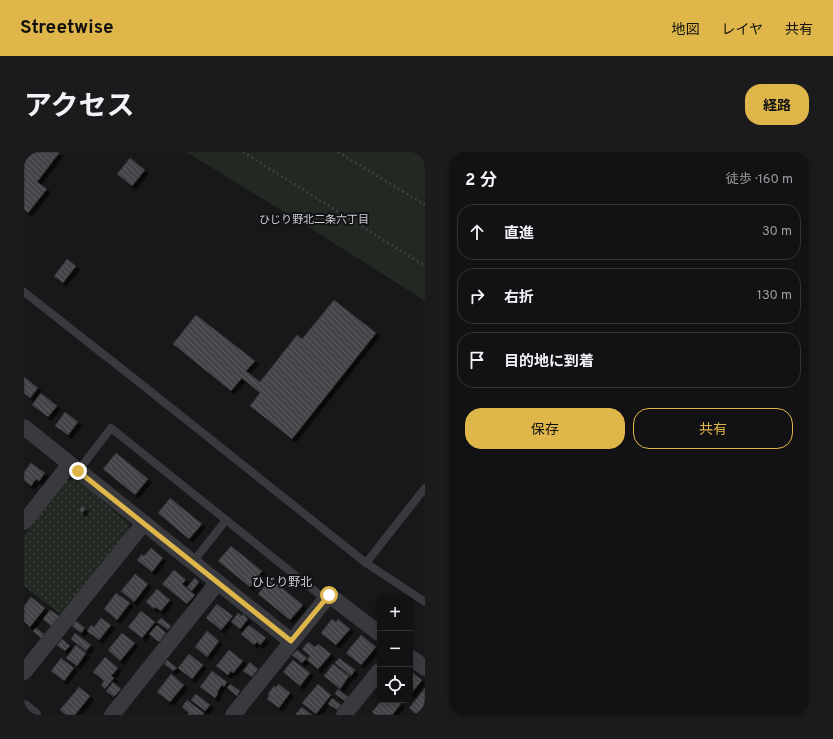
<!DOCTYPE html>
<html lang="ja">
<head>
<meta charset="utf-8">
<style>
	:root { --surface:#121113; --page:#1b1a1c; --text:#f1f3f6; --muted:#9c9da0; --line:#313133; --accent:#dfb649 }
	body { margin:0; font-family:Overpass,"Noto Sans JP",sans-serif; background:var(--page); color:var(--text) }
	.controls { position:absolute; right:12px; bottom:12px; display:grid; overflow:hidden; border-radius:8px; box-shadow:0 2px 6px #0003 }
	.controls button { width:36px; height:36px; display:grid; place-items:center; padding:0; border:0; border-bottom:1px solid var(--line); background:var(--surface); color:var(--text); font:20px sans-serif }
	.stop { position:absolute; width:12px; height:12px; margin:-9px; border:3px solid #dfb649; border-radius:50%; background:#fff }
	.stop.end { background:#dfb649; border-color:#fff; box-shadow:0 1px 4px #0008 }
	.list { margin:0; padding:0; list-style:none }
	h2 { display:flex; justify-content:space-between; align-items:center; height:52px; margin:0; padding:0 16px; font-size:17px }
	h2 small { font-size:13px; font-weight:400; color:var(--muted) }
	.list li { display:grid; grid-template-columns:26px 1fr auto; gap:12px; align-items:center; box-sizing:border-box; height:56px; margin:0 8px 8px; padding:0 8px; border:1px solid var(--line); border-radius:16px }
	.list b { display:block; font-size:15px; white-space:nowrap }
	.list em { font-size:13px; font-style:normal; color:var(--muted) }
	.actions { display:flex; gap:8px; padding:12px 16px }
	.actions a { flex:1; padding:9px 0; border:1px solid var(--accent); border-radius:16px; text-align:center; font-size:14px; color:var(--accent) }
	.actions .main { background:var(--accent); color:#111 }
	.icon { flex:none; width:22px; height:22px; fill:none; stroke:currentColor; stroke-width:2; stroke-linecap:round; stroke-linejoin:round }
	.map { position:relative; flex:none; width:401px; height:563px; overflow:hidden; border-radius:16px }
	header { display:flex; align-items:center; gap:24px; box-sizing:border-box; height:56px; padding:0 20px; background:var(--accent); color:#111 }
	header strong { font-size:19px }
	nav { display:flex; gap:22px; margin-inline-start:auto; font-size:14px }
	.intro { display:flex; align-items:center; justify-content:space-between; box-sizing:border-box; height:96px; padding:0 24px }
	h1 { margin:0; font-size:28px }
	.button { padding:10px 18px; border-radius:16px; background:var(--accent); color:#111; font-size:14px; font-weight:700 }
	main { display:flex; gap:24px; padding:0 24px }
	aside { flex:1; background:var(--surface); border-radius:16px; box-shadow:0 2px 6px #0003 }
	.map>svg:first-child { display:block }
	.grass { fill:#222923 }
	.park { fill:url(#park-dots) }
	.building { fill:url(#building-back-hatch); stroke:#323235; filter:url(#shadow) }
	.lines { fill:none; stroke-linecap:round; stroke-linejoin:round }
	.path { stroke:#3f4045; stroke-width:2.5; stroke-dasharray:2 3; stroke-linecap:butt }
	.service { stroke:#39393e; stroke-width:8 }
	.minor { stroke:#39393e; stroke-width:16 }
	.route { stroke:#dfb649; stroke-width:5 }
	.labels { text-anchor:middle; stroke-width:4; stroke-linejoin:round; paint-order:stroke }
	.neighbourhood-label { font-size:11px; fill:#cbcdd4; stroke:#131214 }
	.quarter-label { font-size:12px; fill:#cbcdd4; stroke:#131214 }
</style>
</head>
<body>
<header>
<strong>Streetwise</strong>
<nav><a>地図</a><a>レイヤ</a><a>共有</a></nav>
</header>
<div class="intro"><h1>アクセス</h1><a class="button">経路</a></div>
<main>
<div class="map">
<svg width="401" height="563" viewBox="0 0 401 563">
	<defs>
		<pattern id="park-dots" width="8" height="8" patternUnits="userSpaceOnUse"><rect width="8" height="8" fill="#222923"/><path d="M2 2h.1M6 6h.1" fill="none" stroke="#3f4641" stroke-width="1.8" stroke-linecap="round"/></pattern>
		<pattern id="building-back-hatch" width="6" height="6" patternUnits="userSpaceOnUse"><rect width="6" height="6" fill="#454549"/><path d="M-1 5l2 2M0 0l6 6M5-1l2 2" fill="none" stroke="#5d5d61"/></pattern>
		<filter id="shadow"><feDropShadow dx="3.5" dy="3.5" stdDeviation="0" flood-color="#0009"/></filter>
	</defs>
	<rect width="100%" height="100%" fill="#181719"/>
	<path class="grass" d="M162,0H401V149L275,69Z"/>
	<path class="park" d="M53,327L105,372V379L36,462L0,434V383L43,328Z"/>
	<g class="building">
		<path d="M0,0H34L35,1L13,30L23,37L4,61L0,57Z"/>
		<path d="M106,6L121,18L108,34L93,22Z"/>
		<path d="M43,107L52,114L39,131L30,124Z"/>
		<path d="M310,148L352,181L268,287L226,254L236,241L218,226L207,239L149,192L172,163L231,209L222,219L236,230L273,183L278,187Z"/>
		<path d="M0,225L14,236L6,246L0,241Z"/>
		<path d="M17,241L33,254L24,265L8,253Z"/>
		<path d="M41,260L54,270L44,283L31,274Z"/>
		<path d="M92,301L124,327L111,343L79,317Z"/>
		<path d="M7,311L21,321L15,329L12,327L7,334L0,328V320Z"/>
		<path d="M146,346L178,372L165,387L134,361Z"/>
		<path d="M58,354L62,356L58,361L55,358Z"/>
		<path d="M207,394L238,419L226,435L194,409Z"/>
		<path d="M127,396L139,406L128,420L113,408L118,402L120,404Z"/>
		<path d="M150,418L162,428L158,432L171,443L163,452L138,432Z"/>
		<path d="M111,422L124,432L110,450L97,439Z"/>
		<path d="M171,426L175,430L168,439L163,435Z"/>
		<path d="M247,427L279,453L266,468L234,442Z"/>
		<path d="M133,437L146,448L137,459L131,455L130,457L122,450Z"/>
		<path d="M92,441L106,451L93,468L80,457Z"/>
		<path d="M7,445L21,456L6,475L0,469V454Z"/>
		<path d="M193,452L209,464L197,478L182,466Z"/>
		<path d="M26,458L35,464L27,474L19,467Z"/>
		<path d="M117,459L131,470L118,486L104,475Z"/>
		<path d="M214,461L218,464L219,462L224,467L216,477L207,470Z"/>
		<path d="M77,466L87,473L75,488L63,479L67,473L70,475Z"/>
		<path d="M137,466L147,474L144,478L133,470Z"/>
		<path d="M308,467L312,470L314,467L326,477L312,493L297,481Z"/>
		<path d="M52,469L61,476L57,481L48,474Z"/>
		<path d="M133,473L142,481L135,490L125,482Z"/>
		<path d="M225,473L242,486L236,493L233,490L230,493L217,482Z"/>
		<path d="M12,476L20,482L17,486L9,479Z"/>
		<path d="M183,479L195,489L183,505L171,495Z"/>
		<path d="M51,481L67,493L62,499L47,487Z"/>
		<path d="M98,481L111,491L96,509L84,498Z"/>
		<path d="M337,483L352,495L337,513L322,501Z"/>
		<path d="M38,487L46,494L41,499L33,493Z"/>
		<path d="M284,490L291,495L294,492L307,502L294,517L283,508L286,504L278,497Z"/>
		<path d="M52,493L62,501L53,514L42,506Z"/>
		<path d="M205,498L219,509L209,521L207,519L204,523L192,514Z"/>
		<path d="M273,498L283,506L278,511L268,503Z"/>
		<path d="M165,502L179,513L168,527L154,516Z"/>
		<path d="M81,505L94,516L87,524L90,526L81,537L77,533L80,529L69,520Z"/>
		<path d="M37,506L50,516L40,529L27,519Z"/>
		<path d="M315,506L331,518L327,524L311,511Z"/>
		<path d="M143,508L153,516L149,519L140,512Z"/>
		<path d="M269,508L286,521L276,534L259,520Z"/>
		<path d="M226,510L234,517L228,525L219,519Z"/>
		<path d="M309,512L325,524L316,537L300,524Z"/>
		<path d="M188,519L203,530L200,535L198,533L193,540L194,542L191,546L176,535Z"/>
		<path d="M386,519L398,528L386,543Z"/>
		<path d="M147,522L160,533L146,550L133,540Z"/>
		<path d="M89,530L97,537L90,545L82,539Z"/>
		<path d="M206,532L216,539L213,544L203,536Z"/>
		<path d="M255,532L266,541L255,556L243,547L245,544L244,542L250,534L252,535Z"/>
		<path d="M294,532L307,543L292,562L278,551Z"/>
		<path d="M55,535L66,544L51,563H42L36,558Z"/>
		<path d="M401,536V563H393L385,556Z"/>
		<path d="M314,537L324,545L321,549L311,542Z"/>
		<path d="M172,542L186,553L181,559L167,548Z"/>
		<path d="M308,546L317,553L313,558L304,552Z"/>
		<path d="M163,548L180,561L179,563H163L165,561L158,555Z"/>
		<path d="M358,548H372L377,552L368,563H352L348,560Z"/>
		<path d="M278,555L288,563H271Z"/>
	</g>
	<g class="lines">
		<g class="path">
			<path d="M219,0L401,114"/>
			<path d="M314,0L401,53"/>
		</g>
		<g class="service">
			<path d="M0,140L121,235L342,411L401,450"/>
			<path d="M54,319L87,276L301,447"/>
			<path d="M169,410L202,368"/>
			<path d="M342,411L401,336"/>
		</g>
		<g class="minor">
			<path d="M0,275L267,489"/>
			<path d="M0,370L46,312"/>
			<path d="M386,505L401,516"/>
			<path d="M0,520L120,371"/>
			<path d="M0,556L9,563"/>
			<path d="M88,563L194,430"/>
			<path d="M209,563L305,443L356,482"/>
			<path d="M320,563L356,518"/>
		</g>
	</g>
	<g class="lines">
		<path class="route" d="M54,319L267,489L305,443"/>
	</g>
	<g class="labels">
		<g class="neighbourhood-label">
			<text x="290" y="71">ひじり野北二条六丁目</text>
		</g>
		<g class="quarter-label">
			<text x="258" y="434">ひじり野北</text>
		</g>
	</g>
</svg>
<div class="controls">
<button>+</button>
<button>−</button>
<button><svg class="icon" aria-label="locate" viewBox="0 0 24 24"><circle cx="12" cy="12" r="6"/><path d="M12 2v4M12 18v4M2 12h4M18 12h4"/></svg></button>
</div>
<div class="stop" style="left:305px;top:443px"></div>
<div class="stop end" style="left:54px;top:319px"></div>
</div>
<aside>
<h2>2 分<small>徒歩 · 160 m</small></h2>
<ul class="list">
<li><svg class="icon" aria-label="ahead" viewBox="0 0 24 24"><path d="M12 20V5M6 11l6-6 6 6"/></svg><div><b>直進</b></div><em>30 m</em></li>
<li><svg class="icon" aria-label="right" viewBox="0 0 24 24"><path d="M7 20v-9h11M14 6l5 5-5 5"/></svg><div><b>右折</b></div><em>130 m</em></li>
<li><svg class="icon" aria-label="arrive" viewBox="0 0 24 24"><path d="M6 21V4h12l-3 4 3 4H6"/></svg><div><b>目的地に到着</b></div></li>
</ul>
<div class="actions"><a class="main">保存</a><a>共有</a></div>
</aside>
</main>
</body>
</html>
